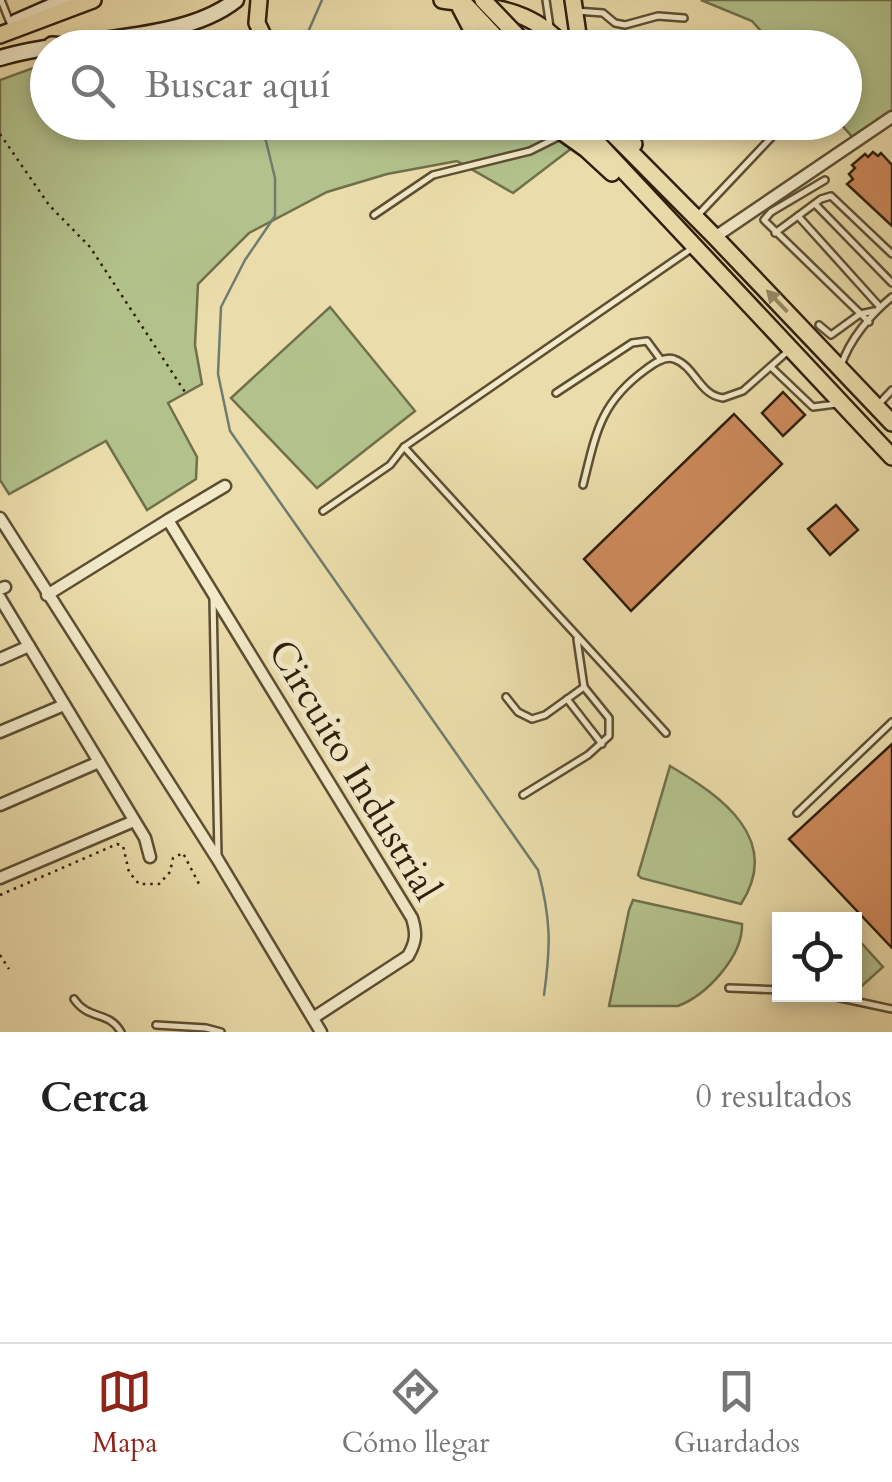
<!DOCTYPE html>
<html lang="es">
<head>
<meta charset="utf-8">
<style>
	:root { --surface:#fff; --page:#f2f2f2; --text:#222; --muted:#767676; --line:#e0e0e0; --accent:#8f2418 }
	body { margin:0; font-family:Cardo,serif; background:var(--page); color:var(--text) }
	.controls { position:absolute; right:30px; bottom:30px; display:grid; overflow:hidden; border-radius:0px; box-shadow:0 5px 15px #0003 }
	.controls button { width:90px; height:90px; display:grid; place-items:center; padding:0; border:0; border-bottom:2px solid var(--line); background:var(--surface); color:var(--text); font:50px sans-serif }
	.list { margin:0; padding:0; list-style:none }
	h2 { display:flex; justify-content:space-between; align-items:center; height:130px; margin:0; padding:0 40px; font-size:42px }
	h2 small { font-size:32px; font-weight:400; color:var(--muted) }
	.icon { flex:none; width:55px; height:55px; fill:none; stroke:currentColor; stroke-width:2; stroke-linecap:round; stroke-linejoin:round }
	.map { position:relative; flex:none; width:892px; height:1032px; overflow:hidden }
	.search { position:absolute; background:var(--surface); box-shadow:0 5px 15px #0003; left:30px; right:30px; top:30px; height:110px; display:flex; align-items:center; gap:25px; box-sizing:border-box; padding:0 35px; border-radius:55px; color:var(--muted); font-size:38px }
	.sheet { height:310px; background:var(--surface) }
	nav { display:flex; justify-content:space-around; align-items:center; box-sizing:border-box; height:140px; border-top:2px solid var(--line); background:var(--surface); font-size:28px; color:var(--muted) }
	nav a { display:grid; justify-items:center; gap:5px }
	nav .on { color:var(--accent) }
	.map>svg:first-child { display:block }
	.green { fill:#b3c28c; stroke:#70704c; stroke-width:2.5 }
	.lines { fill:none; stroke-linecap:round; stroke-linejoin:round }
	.stream { stroke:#6f7c6f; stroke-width:2.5 }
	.building { fill:#ce8a5c; stroke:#2e1e0b; stroke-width:2.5 }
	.service-casing { stroke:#5d4e33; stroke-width:10 }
	.minor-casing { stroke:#5d4e33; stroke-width:15 }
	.secondary-casing { stroke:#2e1e0b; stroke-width:19 }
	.primary-casing { stroke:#2e1e0b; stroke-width:20 }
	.path { stroke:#2e1e0b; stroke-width:2.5; stroke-dasharray:2.5 5; stroke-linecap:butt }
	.service { stroke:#f2e9c8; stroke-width:5 }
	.minor { stroke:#f2e9c8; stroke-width:10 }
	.secondary { stroke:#f2e9c8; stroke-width:14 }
	.primary { stroke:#ebddab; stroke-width:15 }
	.primary-bridge-casing { stroke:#2e1e0b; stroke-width:20; stroke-linecap:butt }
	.primary-bridge { stroke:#ebddab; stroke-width:15 }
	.oneway { fill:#968763 }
	.labels { text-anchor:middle; stroke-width:10; stroke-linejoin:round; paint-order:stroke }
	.street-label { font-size:38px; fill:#2e1e0b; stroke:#f2e9c8 }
</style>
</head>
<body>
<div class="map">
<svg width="892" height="1032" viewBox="0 0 892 1032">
	<rect width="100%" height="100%" fill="#ebddab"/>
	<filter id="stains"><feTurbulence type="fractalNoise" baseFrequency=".002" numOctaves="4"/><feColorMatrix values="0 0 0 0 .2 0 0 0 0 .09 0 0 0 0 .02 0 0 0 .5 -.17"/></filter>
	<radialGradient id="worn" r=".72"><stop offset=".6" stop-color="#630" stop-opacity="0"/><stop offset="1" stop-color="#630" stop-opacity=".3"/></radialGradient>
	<g class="green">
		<path d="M701,0H892V114L855,140L840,123L844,122V48L775,47L752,21Z"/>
		<path d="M47,63L48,122H525L551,131L572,148L513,193L457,161L387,174L327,192L249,233L198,284L195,345L202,384L168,403L197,457L196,479L147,510L106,441L9,494L0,480V80Z"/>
		<path d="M330,307L415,411L317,488L231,398Z"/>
		<path d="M670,766C721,796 783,839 741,904L641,878L638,875Z"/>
		<path d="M633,900L742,924C743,956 707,995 678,1006H609L629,910Z"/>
		<path d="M855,936L883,967L855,992H854Z"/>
	</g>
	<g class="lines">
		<g class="stream">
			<path d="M301,48L322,0"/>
			<path d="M267,122L265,137L275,178V216L245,260L221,307L218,374L230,431L538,870C551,919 551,945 544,995"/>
		</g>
	</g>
	<g class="building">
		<path d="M873,152L878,156L881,153L892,165V226L847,184L853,179L849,174L855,168L852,165L865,154L868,157Z"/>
		<path d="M783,392L805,415L783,436L762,413Z"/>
		<path d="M734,414L782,464L631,611L584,559Z"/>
		<path d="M836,505L858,530L830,555L808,529Z"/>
		<path d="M892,744V948L789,839Z"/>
	</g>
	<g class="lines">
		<g class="service-casing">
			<g id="service">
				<path d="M1,0L11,25"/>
				<path d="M546,0L550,27"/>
				<path d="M576,11L603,13L615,23L625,25L658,16L684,18"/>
				<path d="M825,180L771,212L764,220L869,322"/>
				<path d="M815,204L892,283"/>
				<path d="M374,215L433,175L530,151L562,135"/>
				<path d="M698,215L784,124"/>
				<path d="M798,216L880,307"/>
				<path d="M775,233L821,199L831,196L892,254"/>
				<path d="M819,325L831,335L860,314L874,311"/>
				<path d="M841,366C849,340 871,314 892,297"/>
				<path d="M771,367L813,407L836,404"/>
				<path d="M556,393L632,343L647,341L661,360"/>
				<path d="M877,406L892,390"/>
				<path d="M583,485C596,433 600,403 645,370C653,364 664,356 674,359C695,366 699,395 723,398L743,391L787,352"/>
				<path d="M323,511L390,465L404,447"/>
				<path d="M213,598L218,857"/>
				<path d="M506,697L518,712L532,719L545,715L584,687"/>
				<path d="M567,699L602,744"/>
				<path d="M666,733L404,447L691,249"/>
				<path d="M523,795L588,755L609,736V718L584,687L577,639"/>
				<path d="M797,813L892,722"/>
				<path d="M729,988L780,990"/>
				<path d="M822,994L892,1009"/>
				<path d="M74,999C89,1021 108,1010 121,1032"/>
				<path d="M156,1025L206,1028L221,1032"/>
			</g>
		</g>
		<g class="minor-casing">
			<g id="minor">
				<path d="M715,237L892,117"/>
				<path d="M225,486L168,520L412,918C417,934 416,942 408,956L313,1018"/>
				<path d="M0,518L218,860L321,1032"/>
				<path d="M0,589L5,587"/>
				<path d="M47,595L168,520"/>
				<path d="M0,598L145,838L150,857"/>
				<path d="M0,659L29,646"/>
				<path d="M0,732L64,705"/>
				<path d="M0,805L99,762"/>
				<path d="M0,878L134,821"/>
			</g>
		</g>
		<g class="secondary-casing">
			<g id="secondary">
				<path d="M16,22L66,0"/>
				<path d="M0,58C71,36 181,44 236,0"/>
			</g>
		</g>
		<g class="primary-casing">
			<g id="primary">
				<path d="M259,0L257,23L269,48"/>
				<path d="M442,0C490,7 532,8 565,48"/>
				<path d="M573,0L580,48"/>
				<path d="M0,35L93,0"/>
				<path d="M52,45L97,48"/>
				<path d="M548,122L586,149L612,173"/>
				<path d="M578,122L892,457"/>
				<path d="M601,122L715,237L892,423"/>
				<path d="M617,122L634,144"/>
			</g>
		</g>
		<g class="path">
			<path d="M0,134L49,205L90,247L185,392"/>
			<path d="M0,895L117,844L123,846L129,872L139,884H159L170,872L173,858L183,853L199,884"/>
			<path d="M0,955L9,969"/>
		</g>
		<use href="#service" class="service"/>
		<use href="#minor" class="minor"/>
		<use href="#secondary" class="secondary"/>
		<use href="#primary" class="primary"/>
		<g class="primary-bridge-casing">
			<g id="primary-bridge">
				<path d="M461,0L506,48"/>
				<path d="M483,0L529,48"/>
				<path d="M460,7L471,28L470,47"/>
			</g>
		</g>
		<use href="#primary-bridge" class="primary-bridge"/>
	</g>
	<defs><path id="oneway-solid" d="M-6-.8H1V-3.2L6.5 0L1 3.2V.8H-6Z" transform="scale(2.5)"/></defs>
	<use class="oneway" href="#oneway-solid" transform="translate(777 301) rotate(-134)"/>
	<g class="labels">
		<g class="street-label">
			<text transform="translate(355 770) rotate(59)" y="13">Circuito Industrial</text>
		</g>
	</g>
	<rect width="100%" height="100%" filter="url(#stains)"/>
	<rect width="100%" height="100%" fill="url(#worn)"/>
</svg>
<div class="controls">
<button><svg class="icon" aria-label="locate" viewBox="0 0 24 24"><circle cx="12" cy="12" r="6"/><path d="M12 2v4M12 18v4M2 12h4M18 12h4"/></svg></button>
</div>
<div class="search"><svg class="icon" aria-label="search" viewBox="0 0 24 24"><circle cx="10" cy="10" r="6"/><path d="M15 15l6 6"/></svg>Buscar aquí</div>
</div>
<section class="sheet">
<h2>Cerca<small>0 resultados</small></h2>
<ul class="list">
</ul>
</section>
<nav>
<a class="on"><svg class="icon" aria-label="map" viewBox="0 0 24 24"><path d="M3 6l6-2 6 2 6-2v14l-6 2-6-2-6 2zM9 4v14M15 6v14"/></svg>Mapa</a>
<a><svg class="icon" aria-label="directions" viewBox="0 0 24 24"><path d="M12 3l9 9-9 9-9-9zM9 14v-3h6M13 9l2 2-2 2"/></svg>Cómo llegar</a>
<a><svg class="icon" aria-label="saved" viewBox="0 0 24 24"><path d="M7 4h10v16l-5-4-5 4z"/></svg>Guardados</a>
</nav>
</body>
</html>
